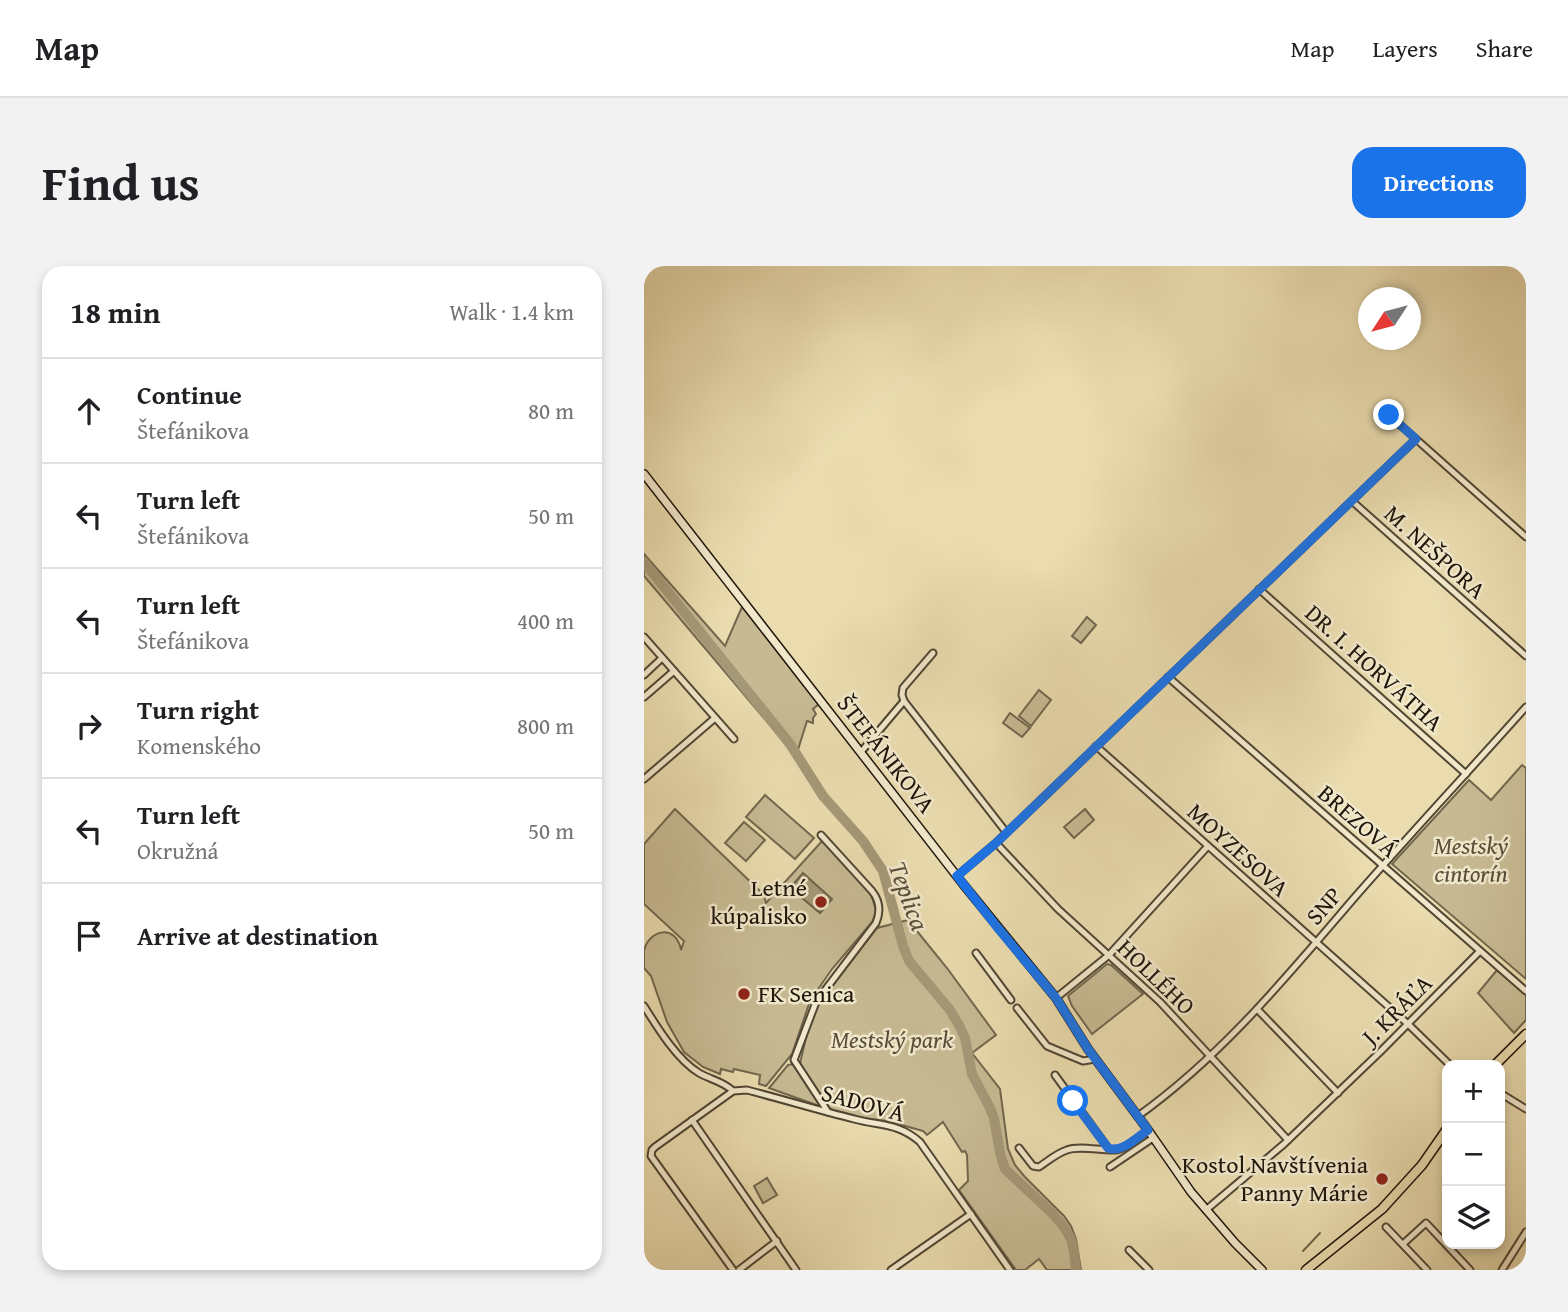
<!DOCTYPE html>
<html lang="en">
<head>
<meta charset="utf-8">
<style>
	:root { --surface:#fff; --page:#f2f2f2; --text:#202124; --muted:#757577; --line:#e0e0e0; --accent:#1a73e8 }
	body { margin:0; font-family:"Gentium Book Plus",serif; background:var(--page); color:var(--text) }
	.controls { position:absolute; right:21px; bottom:21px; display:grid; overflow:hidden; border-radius:14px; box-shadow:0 4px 10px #0003 }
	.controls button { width:63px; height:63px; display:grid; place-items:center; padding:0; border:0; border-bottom:2px solid var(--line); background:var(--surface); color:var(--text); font:35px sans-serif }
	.compass { position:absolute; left:714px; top:21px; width:63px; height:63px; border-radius:50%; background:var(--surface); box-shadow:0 4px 10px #0003; rotate:234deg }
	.stop { position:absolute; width:21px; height:21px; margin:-16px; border:5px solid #1a73e8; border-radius:50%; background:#fff }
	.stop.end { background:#1a73e8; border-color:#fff; box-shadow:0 2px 7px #0008 }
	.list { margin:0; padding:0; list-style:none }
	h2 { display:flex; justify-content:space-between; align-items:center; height:91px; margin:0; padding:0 28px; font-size:30px }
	h2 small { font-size:23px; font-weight:400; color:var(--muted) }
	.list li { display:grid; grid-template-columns:46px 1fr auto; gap:21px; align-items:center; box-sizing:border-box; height:105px; padding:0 28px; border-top:2px solid var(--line) }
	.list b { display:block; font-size:26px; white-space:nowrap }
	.list p { margin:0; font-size:23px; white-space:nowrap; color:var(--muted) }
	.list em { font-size:23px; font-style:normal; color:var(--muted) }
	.icon { flex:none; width:38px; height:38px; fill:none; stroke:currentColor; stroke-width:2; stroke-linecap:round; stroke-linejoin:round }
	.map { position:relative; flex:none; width:882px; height:1004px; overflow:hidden; border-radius:21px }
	header { display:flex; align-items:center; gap:42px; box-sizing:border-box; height:98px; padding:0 35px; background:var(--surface); border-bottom:2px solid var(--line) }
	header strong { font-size:33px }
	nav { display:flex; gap:38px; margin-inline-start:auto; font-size:24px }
	.intro { display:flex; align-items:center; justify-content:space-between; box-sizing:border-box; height:168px; padding:0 42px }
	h1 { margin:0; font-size:49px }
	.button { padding:18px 32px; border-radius:21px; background:var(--accent); color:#fff; font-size:24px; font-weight:700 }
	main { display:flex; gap:42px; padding:0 42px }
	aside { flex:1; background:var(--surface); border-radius:21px; box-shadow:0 4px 10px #0003 }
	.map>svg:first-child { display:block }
	.green { fill:#c7ba93; stroke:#72674e; stroke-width:2 }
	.water { fill:#a59877; stroke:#6f634b; stroke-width:2 }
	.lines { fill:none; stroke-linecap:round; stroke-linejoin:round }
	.stream { stroke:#6f634b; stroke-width:2 }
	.river { stroke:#a59877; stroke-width:10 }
	.street-casing { stroke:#514633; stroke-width:9 }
	.secondary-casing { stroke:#1e140a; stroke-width:10 }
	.primary-casing { stroke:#1e140a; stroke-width:11 }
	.street { stroke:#f1e8cb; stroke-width:5 }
	.secondary { stroke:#f1e8cb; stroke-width:7 }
	.primary { stroke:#eadcaf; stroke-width:8 }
	.route { stroke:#1a73e8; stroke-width:9 }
	.poi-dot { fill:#8f2418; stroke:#f1e8cb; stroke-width:2.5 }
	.labels { text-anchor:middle; stroke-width:5; stroke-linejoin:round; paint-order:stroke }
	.street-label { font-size:24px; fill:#1e140a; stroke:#f1e8cb }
	.park-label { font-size:24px; font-style:italic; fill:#594e3a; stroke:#f1e8cb }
	.poi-label { font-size:24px; fill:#1e140a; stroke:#f1e8cb; text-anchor:end }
	.water-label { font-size:26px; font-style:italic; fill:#5b4f3b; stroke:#f1e8cb }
</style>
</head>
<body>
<header>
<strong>Map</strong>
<nav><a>Map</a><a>Layers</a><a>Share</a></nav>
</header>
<div class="intro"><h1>Find us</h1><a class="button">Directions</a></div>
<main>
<aside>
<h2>18 min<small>Walk · 1.4 km</small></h2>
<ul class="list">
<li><svg class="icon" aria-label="ahead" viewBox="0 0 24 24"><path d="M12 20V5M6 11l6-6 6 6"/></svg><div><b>Continue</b><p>Štefánikova</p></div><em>80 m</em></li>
<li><svg class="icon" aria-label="left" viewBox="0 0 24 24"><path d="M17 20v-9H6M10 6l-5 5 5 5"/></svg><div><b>Turn left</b><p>Štefánikova</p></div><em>50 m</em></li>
<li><svg class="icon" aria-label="left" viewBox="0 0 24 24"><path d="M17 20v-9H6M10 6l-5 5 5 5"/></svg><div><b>Turn left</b><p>Štefánikova</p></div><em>400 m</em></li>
<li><svg class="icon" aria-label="right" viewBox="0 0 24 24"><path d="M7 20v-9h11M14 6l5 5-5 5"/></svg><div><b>Turn right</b><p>Komenského</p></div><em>800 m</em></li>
<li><svg class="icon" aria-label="left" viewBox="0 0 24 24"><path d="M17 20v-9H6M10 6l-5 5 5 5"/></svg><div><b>Turn left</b><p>Okružná</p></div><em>50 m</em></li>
<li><svg class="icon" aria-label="arrive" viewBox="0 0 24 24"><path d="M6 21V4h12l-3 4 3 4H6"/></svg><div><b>Arrive at destination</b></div></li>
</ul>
</aside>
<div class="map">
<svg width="882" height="1004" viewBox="0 0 882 1004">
	<rect width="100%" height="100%" fill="#eadcaf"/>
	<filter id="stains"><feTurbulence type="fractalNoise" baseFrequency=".00286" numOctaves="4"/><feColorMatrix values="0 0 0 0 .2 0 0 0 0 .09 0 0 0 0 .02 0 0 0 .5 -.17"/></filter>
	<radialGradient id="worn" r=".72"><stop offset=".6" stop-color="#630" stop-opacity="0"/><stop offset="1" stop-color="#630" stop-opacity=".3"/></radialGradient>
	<g class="green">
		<path d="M0,288L81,380L98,341L175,438L169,443L172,448L169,452V457L163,455L152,490L0,310Z"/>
		<path d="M443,351L452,359L437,377L428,370Z"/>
		<path d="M395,424L407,434L387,460L375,450Z"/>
		<path d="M366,447L386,462L378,471L359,457Z"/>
		<path d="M878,499L882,502V713L748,598L825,514L847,534Z"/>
		<path d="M121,529L170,572L151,593L102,551Z"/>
		<path d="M31,543L120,629L122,637L179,574L227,628L232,644L229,655L188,703L166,735L148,788L122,820L115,818L116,809L90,803L89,806L77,803L76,808L59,801L40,786L23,756L7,710L0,702C0,697 0,690 0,685C4,664 32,657 37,684L40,675L0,638V578Z"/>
		<path d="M441,543L450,554L430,572L420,561Z"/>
		<path d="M100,556L121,574L102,595L81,577Z"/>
		<path d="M264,654L303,702L352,769L328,787L356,823L364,883L371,899L381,911L420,950L427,960L432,973L437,1004H403L395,993L381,1004H372L315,924L324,915L323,889L321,885L318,886L299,856L283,869L279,865L243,855L220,852L178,841L125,822L144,799L156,797L166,755L176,736L233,662Z"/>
		<path d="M463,698L467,699L499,728L448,768L428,740L424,730Z"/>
		<path d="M853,704L882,728V754L870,767L834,727Z"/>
		<path d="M123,912L133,929L119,937L110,920Z"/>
	</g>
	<path class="water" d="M159,607L188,633L176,647L146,622Z"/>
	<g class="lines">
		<path class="stream" d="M659,985L676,967"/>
		<path class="river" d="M0,296L146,478L179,530L219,575L239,605L259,680L265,695L306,744L316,761L321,772L328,808L345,840L350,852L356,887L361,903L408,947L420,961L427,973L430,985L432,1004"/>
		<g class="street-casing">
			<g id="street">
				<path d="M745,149L882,271"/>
				<path d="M708,235L882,390"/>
				<path d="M615,323L822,508"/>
				<path d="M0,371L90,473"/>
				<path d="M0,409L18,392"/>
				<path d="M524,411L882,725"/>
				<path d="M0,431L30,405"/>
				<path d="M260,435L362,566"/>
				<path d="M452,480L764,758L806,799"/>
				<path d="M217,486L260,435L258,429L259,422L289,387"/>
				<path d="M0,513L71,452"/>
				<path d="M177,569L228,625C236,635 237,645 232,657L172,736L150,794L184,846"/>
				<path d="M352,577L414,643L516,736L644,874"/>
				<path d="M313,610L352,577L772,173"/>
				<path d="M332,687L367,734"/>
				<path d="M412,732L465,689L564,580"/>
				<path d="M0,740C13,761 33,794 55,807C67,814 79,815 89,825"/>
				<path d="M373,742L403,780L439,795L451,793"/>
				<path d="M613,743L694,827"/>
				<path d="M411,809L464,882"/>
				<path d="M856,827L882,843"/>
				<path d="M494,850C578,790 644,709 711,631C767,567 825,505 882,441"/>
				<path d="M48,854L152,1004"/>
				<path d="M375,882L389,900L395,901C404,895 413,887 423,884C435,879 458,885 472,884C480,884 497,869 504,864"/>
				<path d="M466,901L509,872"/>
				<path d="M562,944L640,878L736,786L836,685"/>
				<path d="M742,961L783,1004"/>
				<path d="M759,978L782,957L826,1004"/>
				<path d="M485,984L505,1004"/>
				<path d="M89,1004L7,890L8,884L11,881L89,825L103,824C138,833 174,844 210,853C236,860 255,857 276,876L366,1004"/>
				<path d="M95,1004L133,975"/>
				<path d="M247,1004L327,948"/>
				<path d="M858,1004L882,966"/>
			</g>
		</g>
		<g class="secondary-casing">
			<path id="secondary" d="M0,208L319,618L412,732L444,783L504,864L547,926L591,977L618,1004"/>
		</g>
		<g class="primary-casing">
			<g id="primary">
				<path d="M851,799L882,768"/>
				<path d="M662,1004L738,943L778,899L803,863"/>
			</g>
		</g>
		<use href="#street" class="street"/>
		<use href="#secondary" class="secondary"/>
		<use href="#primary" class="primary"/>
	</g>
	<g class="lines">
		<path class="route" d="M429,835L464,882C478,887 492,872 504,864L444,783L412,732L353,661L313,610L352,577L772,173L745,149"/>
	</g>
	<g class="poi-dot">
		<circle cx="177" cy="636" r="7"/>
		<circle cx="100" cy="728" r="7"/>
		<circle cx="738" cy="913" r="7"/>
	</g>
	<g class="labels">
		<g class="street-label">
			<text transform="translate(791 286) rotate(42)" y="8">M. NEŠPORA</text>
			<text transform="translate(730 402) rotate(42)" y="8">DR. I. HORVÁTHA</text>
			<text transform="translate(242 488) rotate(52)" y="8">ŠTEFÁNIKOVA</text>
			<text transform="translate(714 555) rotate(41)" y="8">BREZOVÁ</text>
			<text transform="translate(594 584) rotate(42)" y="8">MOYZESOVA</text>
			<text transform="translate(680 640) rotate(-49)" y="8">SNP</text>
			<text transform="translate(512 711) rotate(44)" y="8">HOLLÉHO</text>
			<text transform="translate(753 744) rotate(-45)" y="8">J. KRÁĽA</text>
			<text transform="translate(219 837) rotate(15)" y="8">SADOVÁ</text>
		</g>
		<g class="park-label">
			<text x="827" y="588">Mestský<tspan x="827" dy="28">cintorín</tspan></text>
			<text x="248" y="782">Mestský park</text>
		</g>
		<g class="poi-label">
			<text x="163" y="630">Letné<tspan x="163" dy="28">kúpalisko</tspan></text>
			<text x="114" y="736" text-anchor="start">FK Senica</text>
			<text x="724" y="907">Kostol Navštívenia<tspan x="724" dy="28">Panny Márie</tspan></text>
		</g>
		<g class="water-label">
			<text transform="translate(265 630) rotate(70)" y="9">Teplica</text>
		</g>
	</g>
	<rect width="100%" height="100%" filter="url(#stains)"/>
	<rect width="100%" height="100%" fill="url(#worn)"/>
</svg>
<div class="controls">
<button>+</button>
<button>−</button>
<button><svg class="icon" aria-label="layers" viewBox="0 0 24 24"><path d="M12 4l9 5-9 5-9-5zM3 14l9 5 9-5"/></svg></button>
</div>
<svg class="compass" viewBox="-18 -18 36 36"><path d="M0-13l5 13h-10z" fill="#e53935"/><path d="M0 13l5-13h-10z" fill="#757577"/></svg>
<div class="stop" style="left:429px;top:835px"></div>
<div class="stop end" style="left:745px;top:149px"></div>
</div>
</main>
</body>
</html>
